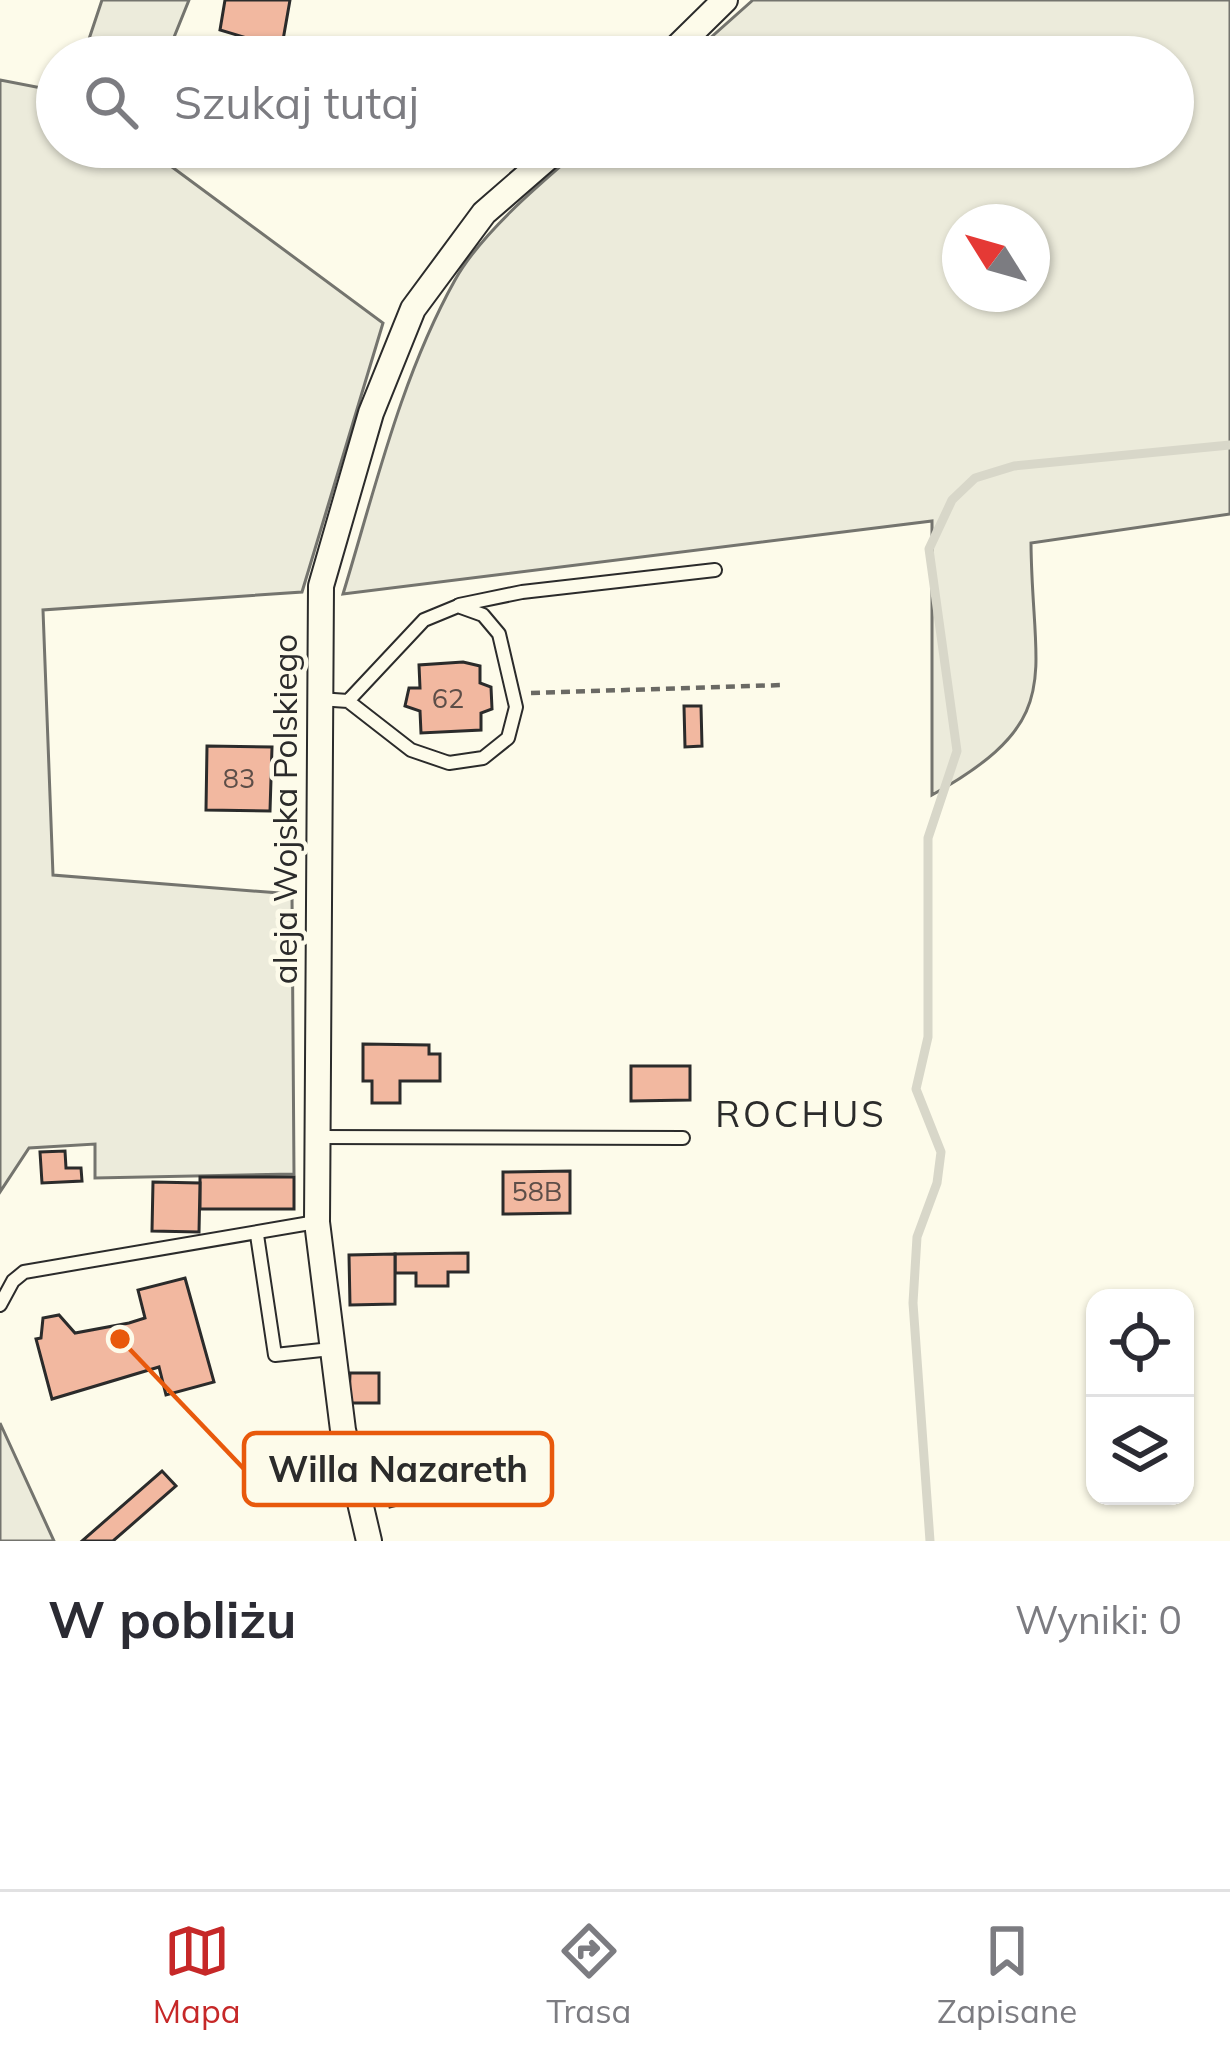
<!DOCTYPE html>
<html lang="pl">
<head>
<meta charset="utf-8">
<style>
	:root { --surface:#fff; --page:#f2f2f3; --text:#2b2b33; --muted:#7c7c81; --line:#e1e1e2; --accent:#c62828 }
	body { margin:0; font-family:Mulish,sans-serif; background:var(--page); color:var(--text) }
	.controls { position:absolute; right:36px; bottom:36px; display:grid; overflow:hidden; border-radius:24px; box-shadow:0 3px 9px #0004 }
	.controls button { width:108px; height:108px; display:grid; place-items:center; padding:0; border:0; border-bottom:3px solid var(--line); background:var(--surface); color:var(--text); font:60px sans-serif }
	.compass { position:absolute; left:942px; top:204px; width:108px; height:108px; border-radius:50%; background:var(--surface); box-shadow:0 3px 9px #0004; rotate:307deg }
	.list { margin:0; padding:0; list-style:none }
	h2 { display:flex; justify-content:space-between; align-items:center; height:156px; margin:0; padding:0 48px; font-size:51px }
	h2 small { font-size:39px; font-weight:400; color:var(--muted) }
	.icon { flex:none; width:66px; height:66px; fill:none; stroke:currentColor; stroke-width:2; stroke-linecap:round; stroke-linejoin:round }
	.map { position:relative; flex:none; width:1230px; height:1541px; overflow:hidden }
	.search { position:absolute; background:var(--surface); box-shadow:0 3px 9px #0004; left:36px; right:36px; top:36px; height:132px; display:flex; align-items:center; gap:30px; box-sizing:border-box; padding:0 42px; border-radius:66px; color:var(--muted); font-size:45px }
	.sheet { height:348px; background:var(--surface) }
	nav { display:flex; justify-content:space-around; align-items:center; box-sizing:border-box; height:168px; border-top:3px solid var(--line); background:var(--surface); font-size:33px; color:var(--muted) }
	nav a { display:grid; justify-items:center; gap:6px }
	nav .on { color:var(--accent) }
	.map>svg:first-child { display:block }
	.green { fill:#ecebdb; stroke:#74746e; stroke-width:3; fill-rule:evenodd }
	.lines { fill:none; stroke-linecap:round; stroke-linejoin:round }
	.stream { stroke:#d8d7c9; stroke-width:9 }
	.building { fill:#f2b8a0; stroke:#2b2b2b; stroke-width:3 }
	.lane-casing { stroke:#2b2b2b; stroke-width:16 }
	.street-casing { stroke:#2b2b2b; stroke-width:28 }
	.path { stroke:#6a6964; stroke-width:4.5; stroke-dasharray:9 6; stroke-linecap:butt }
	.lane { stroke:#fdfbea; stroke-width:12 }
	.street { stroke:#fdfbea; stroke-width:24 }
	.labels { text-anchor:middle; stroke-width:9; stroke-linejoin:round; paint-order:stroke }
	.number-label { font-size:27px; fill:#5d4e48 }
	.street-label { font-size:33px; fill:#2b2b2b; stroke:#fdfbea }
	.neighbourhood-label { font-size:36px; letter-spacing:3px; fill:#2b2b2b; stroke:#fdfbea }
	.leader { fill:none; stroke:#e8590c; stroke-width:4.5 }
	.callout-dot { fill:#e8590c; stroke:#fdfbea; stroke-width:4.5 }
	.callout { fill:#fdfbea; stroke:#e8590c; stroke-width:4.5 }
	.callout-label { font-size:36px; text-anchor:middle; font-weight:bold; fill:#2b2b2b }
</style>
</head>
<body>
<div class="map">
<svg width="1230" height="1541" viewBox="0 0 1230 1541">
	<rect width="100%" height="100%" fill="#fdfbea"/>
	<g class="green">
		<path d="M102,0H189L166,57H83Z"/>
		<path d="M753,0H1230V514L1031,543C1032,678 1068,719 932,795V521L343,594C375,489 401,377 455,280C481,233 542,182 583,147H1173V57H689ZM1032,222V294H960V222Z"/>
		<path d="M0,80L57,91V147H145L383,323L302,592L43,610L53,875L292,894L294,1174L95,1178V1144L29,1148L0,1192Z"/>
		<path d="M0,1423L54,1541H0Z"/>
	</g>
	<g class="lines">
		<path class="stream" d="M930,1541L913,1303L917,1237L937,1183L941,1152L916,1089L928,1037V838L957,751L929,549L952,500L975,478L1014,466L1230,445"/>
	</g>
	<g class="building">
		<path d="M225,0H290L283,40L268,38L267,44L220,30Z"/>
		<path d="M463,662L480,666V683L491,687L492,709L481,713V730L421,733L420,711L405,706L409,688H420L419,665Z"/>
		<path d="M684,706H701L702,746L685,747Z"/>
		<path d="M207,746L272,747L270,811L206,810Z"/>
		<path d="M363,1044L429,1045V1054H440V1081H400V1103H372V1081H363Z"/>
		<path d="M631,1066H690V1100L631,1101Z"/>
		<path d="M65,1151L66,1168H81L82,1181L42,1183L40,1152Z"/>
		<path d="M570,1171V1213L503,1214V1172Z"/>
		<rect x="200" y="1177" width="94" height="32"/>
		<path d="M153,1182L200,1183L199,1232L152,1231Z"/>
		<path d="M468,1253V1272H448V1286H416V1273H395V1254Z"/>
		<path d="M395,1254V1304L350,1305L349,1255Z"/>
		<path d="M185,1278L214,1382L166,1395L159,1367L52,1399L36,1339L41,1338L43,1318L59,1315L75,1333L129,1323L145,1318L138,1290Z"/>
		<path d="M350,1373H379V1403H349Z"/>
		<path d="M391,1442L406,1503L390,1507L375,1446Z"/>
		<path d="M162,1471L176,1486L113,1541H82Z"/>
	</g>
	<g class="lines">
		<g class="lane-casing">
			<g id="lane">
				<path d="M459,605L522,592L715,570"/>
				<path d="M319,699L348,701L411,750L449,763L483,758L508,738L516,707L499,634L483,615L458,606L424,620L348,701"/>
				<path d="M317,1137L683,1138"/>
				<path d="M257,1235L275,1355L331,1349"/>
				<path d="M0,1305L13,1281L24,1272L316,1222"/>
			</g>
		</g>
		<g class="street-casing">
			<g id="street">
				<path d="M667,57L725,0"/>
				<path d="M369,1541L343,1430L317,1222L321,586L371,413L413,309L484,213L560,147"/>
			</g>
		</g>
		<path class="path" d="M531,693L783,685"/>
		<use href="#lane" class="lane"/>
		<use href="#street" class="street"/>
	</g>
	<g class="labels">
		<g class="number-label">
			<text x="448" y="708">62</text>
			<text x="239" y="788">83</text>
			<text x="537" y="1201">58B</text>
		</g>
		<g class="street-label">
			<text transform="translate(285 809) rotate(-90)" y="12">aleja Wojska Polskiego</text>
		</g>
		<g class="neighbourhood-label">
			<text x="801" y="1127">ROCHUS</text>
		</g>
	</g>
	<path class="leader" d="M120 1339L244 1469"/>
	<circle class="callout-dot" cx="120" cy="1339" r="12"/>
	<rect class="callout" x="244" y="1433" width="308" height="72" rx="12"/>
	<g class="callout-label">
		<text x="398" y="1482">Willa Nazareth</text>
	</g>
</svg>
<div class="controls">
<button><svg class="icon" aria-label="locate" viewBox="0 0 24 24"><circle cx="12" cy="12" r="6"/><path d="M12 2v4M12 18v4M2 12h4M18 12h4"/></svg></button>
<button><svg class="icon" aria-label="layers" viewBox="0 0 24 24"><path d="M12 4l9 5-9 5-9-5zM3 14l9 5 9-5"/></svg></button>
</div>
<svg class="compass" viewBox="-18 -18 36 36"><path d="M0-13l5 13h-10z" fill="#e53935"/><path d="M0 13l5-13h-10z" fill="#7c7c81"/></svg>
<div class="search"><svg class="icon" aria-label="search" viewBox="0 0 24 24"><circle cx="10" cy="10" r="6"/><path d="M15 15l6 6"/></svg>Szukaj tutaj</div>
</div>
<section class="sheet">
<h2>W pobliżu<small>Wyniki: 0</small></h2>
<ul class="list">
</ul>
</section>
<nav>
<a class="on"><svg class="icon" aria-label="map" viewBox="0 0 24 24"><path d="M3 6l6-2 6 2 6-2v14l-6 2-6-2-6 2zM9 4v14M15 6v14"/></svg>Mapa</a>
<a><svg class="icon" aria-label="directions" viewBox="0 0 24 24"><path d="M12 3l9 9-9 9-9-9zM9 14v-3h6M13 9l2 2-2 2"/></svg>Trasa</a>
<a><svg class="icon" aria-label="saved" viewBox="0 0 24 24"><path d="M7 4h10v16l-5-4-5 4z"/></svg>Zapisane</a>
</nav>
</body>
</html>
